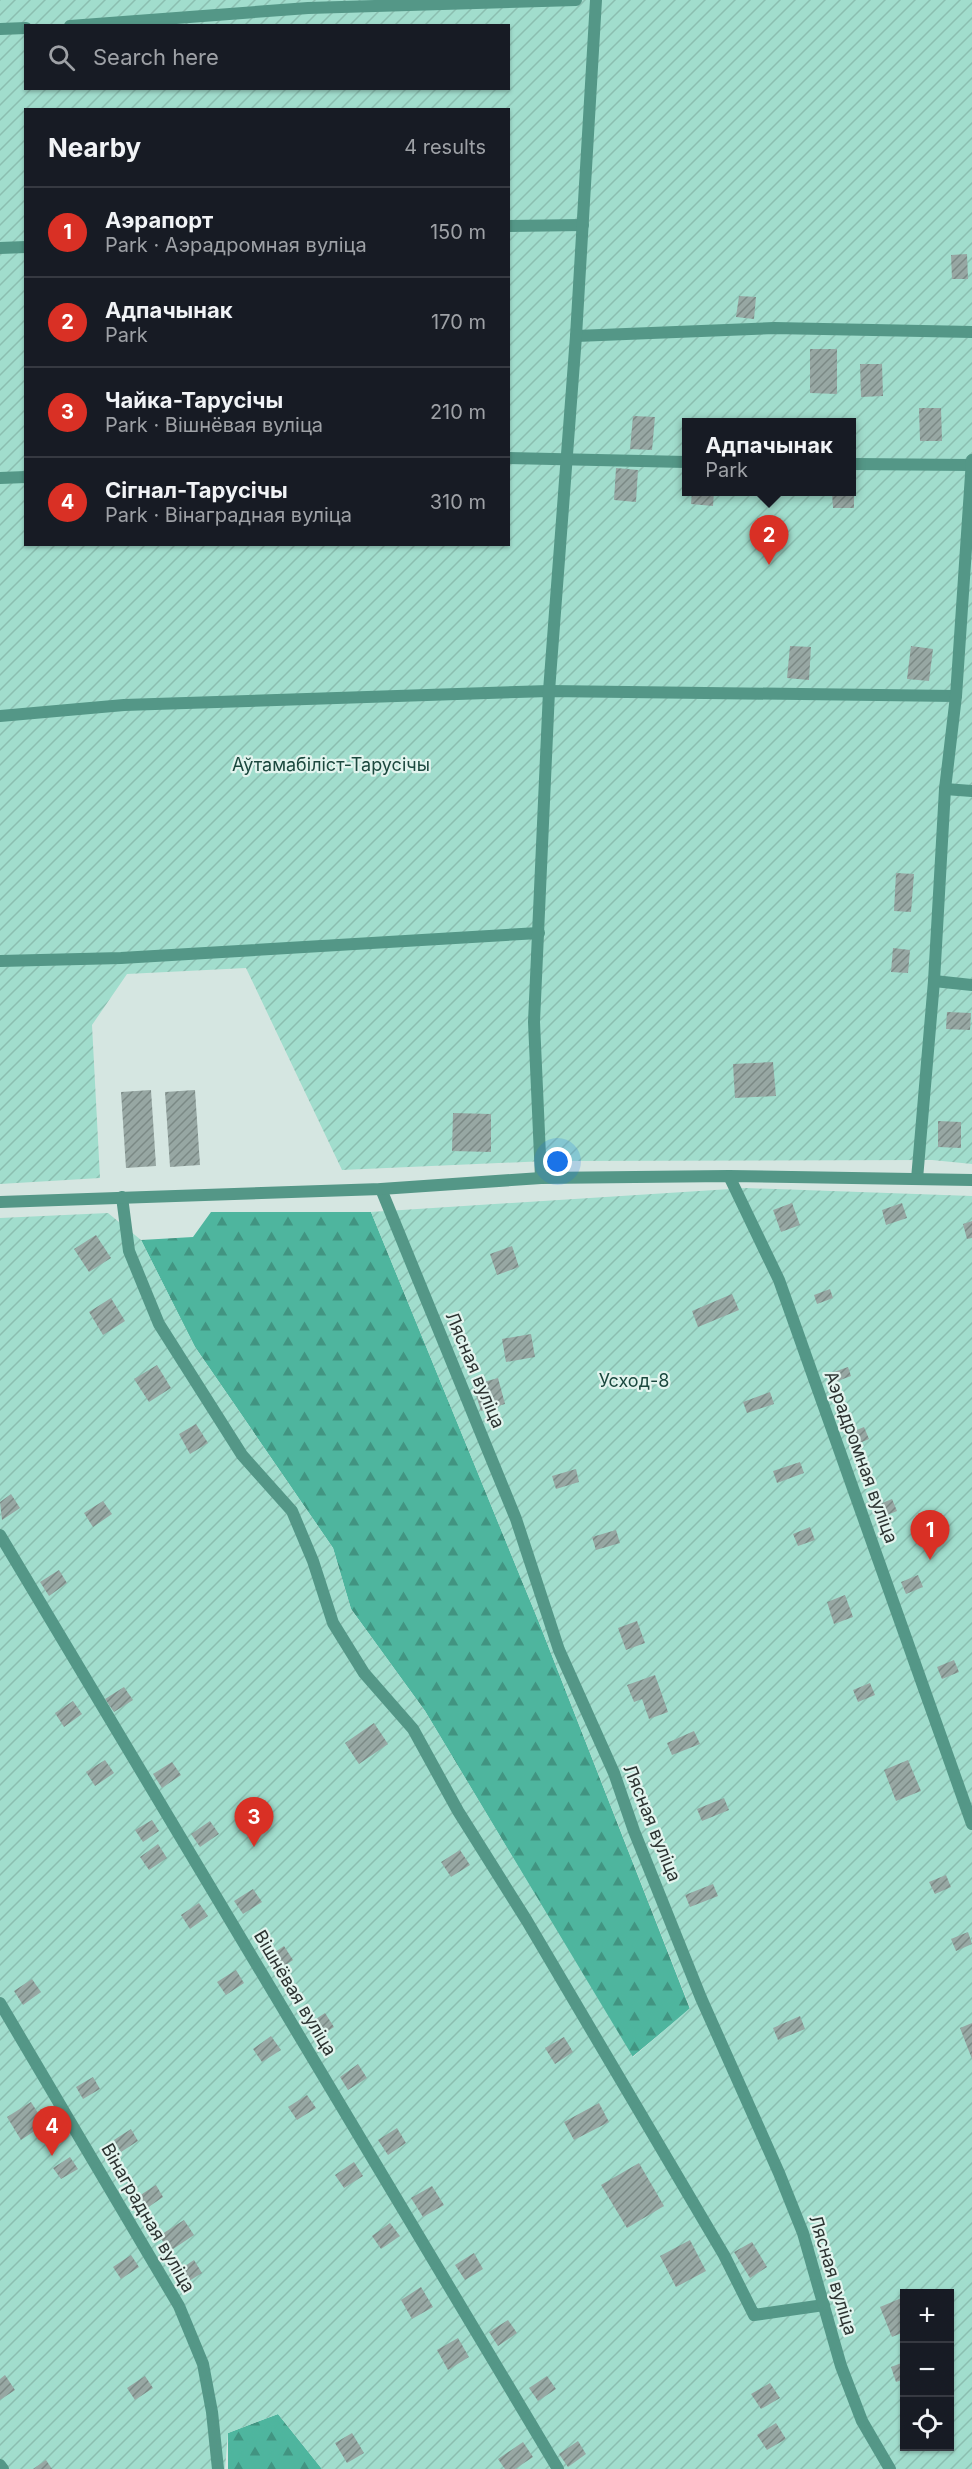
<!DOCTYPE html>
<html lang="en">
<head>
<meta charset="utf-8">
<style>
	:root { --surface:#171b24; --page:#20242c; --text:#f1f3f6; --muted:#9ea1a6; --line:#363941; --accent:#d93025 }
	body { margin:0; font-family:Inter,sans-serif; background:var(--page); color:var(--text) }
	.controls { position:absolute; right:18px; bottom:18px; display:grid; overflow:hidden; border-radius:0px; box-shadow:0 2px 4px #0004 }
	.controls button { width:54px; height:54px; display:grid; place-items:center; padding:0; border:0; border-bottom:2px solid var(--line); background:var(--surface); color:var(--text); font:30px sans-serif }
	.you { position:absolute; left:558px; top:1162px; width:21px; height:21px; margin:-15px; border:4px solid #fff; border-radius:50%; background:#1a73e8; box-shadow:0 0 0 9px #1a73e833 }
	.badge { display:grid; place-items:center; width:39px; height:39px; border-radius:50%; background:var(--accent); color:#fff; font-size:20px; font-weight:700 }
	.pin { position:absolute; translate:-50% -50px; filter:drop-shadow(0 2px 3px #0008) }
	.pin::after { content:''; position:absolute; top:32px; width:21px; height:18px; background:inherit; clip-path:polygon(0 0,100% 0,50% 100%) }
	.popup { position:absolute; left:682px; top:418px; width:174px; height:78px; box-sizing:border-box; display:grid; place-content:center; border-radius:0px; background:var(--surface); filter:drop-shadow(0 2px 4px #0005); font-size:20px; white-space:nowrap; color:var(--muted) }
	.popup b { font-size:22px; color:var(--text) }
	.popup::after { content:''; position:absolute; left:50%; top:100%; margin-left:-12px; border:12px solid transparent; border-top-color:var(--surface) }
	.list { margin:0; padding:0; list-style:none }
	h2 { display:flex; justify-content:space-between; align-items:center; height:78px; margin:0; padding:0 24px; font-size:26px }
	h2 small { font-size:20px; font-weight:400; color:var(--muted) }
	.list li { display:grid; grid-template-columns:39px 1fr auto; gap:18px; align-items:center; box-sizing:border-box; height:90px; padding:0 24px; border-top:2px solid var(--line) }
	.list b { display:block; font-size:22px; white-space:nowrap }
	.list p { margin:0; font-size:20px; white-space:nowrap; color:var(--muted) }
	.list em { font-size:20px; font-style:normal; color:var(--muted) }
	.icon { flex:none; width:33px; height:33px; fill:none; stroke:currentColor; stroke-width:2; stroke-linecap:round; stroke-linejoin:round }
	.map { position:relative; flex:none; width:972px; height:2469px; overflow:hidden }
	.search { position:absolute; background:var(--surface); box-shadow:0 2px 4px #0004; left:24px; top:24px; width:486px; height:66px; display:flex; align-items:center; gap:15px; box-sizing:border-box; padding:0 21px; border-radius:0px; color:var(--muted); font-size:22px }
	.panel { position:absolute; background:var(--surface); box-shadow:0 2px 4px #0004; left:24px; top:108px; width:486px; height:438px; border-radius:0px }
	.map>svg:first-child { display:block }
	.forest { fill:url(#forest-firs) }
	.garden { fill:url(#garden-furrows); fill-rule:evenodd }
	.building { fill:url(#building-hatch) }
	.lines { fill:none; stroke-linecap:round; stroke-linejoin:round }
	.service { stroke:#549787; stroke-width:12 }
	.minor { stroke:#549787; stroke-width:12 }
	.labels { text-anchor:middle; stroke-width:4.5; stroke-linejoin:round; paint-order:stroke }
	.park-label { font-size:18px; fill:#1b483e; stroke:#e2f4ee }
	.street-label { font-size:18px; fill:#2c3331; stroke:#e2f4ee }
</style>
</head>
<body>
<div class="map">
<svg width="972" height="2469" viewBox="0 0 972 2469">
	<defs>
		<pattern id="forest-firs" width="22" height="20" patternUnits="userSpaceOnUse" patternTransform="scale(1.5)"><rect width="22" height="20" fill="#4eb59e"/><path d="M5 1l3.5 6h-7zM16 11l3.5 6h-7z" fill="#419481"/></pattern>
		<pattern id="garden-furrows" width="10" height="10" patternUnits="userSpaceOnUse" patternTransform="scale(1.5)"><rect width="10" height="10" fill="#a1ddcd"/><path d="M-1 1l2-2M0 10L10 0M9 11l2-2" fill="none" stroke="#8bbeb0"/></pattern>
		<pattern id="building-hatch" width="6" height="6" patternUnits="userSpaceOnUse" patternTransform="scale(1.5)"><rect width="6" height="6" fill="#97a7a3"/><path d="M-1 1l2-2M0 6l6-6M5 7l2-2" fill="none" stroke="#7b8985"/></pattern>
	</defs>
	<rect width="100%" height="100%" fill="#d5e6e1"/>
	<g class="forest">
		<path d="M211,1212H371L538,1620L690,2009L632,2057L425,1711L351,1609L333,1548L195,1347L141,1240L193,1237Z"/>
		<path d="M278,2414L322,2469H228V2433Z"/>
	</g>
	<g class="garden">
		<path d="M0,0H972V1164L932,1160L546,1161L342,1170L246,968L127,974L92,1025L100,1178L0,1184ZM26,26H508V88H26ZM26,110H508V544H26ZM686,422H852V492H686Z"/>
		<path d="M746,1188L972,1196V2469H322L278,2414L228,2433L225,2469H0V1218L108,1213L141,1240L195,1347L333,1548L351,1609L425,1711L633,2057L690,2008L538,1620L371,1212ZM904,2294H950V2446H904Z"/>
	</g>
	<g class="building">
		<path d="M967,254L968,279H952L951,255Z"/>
		<path d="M739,296L756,297L754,319L736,317Z"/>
		<path d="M810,349H837V394L810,393Z"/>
		<path d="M860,364H882L883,396L861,397Z"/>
		<path d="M919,408H941L942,441H920Z"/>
		<path d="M633,416L655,417L652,450L630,449Z"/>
		<path d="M616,468L638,470L636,502L614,500Z"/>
		<path d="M852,476H854V508H833L832,492H852Z"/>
		<path d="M692,492H714L713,506L691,504Z"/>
		<path d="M790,646L811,647L809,680L787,678Z"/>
		<path d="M911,646L933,649L929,681L907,679Z"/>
		<path d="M896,873L914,874L911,912L894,911Z"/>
		<path d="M893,948L910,950L908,973L891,972Z"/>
		<path d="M947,1012L971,1013L970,1030L946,1029Z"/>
		<path d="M773,1062L776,1096L735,1098L733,1064Z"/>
		<path d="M151,1090L156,1166L126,1168L121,1092Z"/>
		<path d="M195,1090L200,1165L170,1167L165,1092Z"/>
		<path d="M453,1113L491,1114V1152L452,1151Z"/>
		<path d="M938,1121L961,1122V1148L938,1147Z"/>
		<path d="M792,1203L800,1225L781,1232L773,1210Z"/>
		<path d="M902,1203L907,1218L886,1225L882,1210Z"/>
		<path d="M972,1221V1238L967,1239L963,1224Z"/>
		<path d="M96,1235L111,1258L89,1272L74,1249Z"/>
		<path d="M512,1246L519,1267L497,1275L490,1254Z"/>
		<path d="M830,1289L833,1298L817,1304L814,1295Z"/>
		<path d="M732,1294L739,1310L698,1327L692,1311Z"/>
		<path d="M111,1298L125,1321L103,1335L89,1312Z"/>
		<path d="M531,1334L535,1357L506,1362L502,1339Z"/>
		<path d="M157,1365L171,1388L149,1402L134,1379Z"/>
		<path d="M848,1367L851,1376L835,1382L831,1373Z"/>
		<path d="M498,1378L505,1404L481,1411L473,1385Z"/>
		<path d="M770,1392L774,1404L747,1413L743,1402Z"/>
		<path d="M196,1424L208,1443L190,1454L179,1434Z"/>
		<path d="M864,1427L869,1439L853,1446L847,1434Z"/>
		<path d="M800,1462L804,1473L777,1483L773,1471Z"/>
		<path d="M576,1469L579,1482L556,1489L552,1476Z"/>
		<path d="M11,1494L20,1508L2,1520L0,1502Z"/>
		<path d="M892,1499L897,1511L880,1518L875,1506Z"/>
		<path d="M103,1501L112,1514L93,1527L84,1513Z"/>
		<path d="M810,1527L815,1540L798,1546L793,1534Z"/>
		<path d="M616,1530L620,1543L596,1550L592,1537Z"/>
		<path d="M59,1570L67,1583L49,1596L40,1582Z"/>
		<path d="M918,1575L923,1587L906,1594L901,1582Z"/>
		<path d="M845,1595L853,1617L834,1624L827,1602Z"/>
		<path d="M637,1621L645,1643L626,1650L618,1628Z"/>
		<path d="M954,1660L959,1672L942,1679L937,1667Z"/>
		<path d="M655,1675L668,1712L649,1719L642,1699L634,1702L627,1685Z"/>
		<path d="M870,1683L875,1695L858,1702L853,1690Z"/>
		<path d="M124,1687L133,1700L114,1712L105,1699Z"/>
		<path d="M73,1701L82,1714L64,1727L55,1713Z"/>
		<path d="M374,1723L388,1744L359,1764L345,1743Z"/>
		<path d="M694,1731L700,1744L672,1755L667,1743Z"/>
		<path d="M105,1760L114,1773L95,1786L86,1772Z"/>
		<path d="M908,1760L921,1791L896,1801L884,1770Z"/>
		<path d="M172,1762L181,1775L162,1788L153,1774Z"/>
		<path d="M724,1798L729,1810L702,1821L697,1809Z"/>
		<path d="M152,1820L159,1831L143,1842L135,1830Z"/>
		<path d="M210,1821L219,1834L200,1847L191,1834Z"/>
		<path d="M158,1844L167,1858L149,1870L140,1857Z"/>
		<path d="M460,1850L470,1865L451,1877L441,1862Z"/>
		<path d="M946,1875L951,1887L935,1894L929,1882Z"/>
		<path d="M713,1884L718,1896L690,1907L685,1895Z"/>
		<path d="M253,1889L262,1902L243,1914L234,1901Z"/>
		<path d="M199,1903L208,1916L190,1929L181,1915Z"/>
		<path d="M968,1932L972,1944L956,1951L951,1939Z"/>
		<path d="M284,1946L293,1960L275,1972L265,1959Z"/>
		<path d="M236,1970L244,1983L226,1995L217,1982Z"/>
		<path d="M32,1979L41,1992L23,2005L14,1991Z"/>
		<path d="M325,2013L334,2027L316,2039L307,2025Z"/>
		<path d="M800,2016L805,2029L778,2040L773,2028Z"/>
		<path d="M972,2023V2059L960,2028Z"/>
		<path d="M271,2036L281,2050L262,2062L253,2049Z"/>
		<path d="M564,2037L573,2052L555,2064L545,2048Z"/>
		<path d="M358,2064L367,2078L348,2090L340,2077Z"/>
		<path d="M93,2077L100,2089L83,2099L76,2087Z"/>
		<path d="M307,2095L316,2108L297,2120L288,2107Z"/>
		<path d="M31,2102L45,2124L21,2140L7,2117Z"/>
		<path d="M599,2103L609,2122L574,2140L564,2122Z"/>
		<path d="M397,2128L406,2143L388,2155L378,2140Z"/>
		<path d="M131,2129L138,2141L121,2152L114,2140Z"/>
		<path d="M70,2157L78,2169L61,2179L53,2168Z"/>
		<path d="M354,2162L363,2176L344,2188L335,2175Z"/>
		<path d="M639,2163L664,2206L627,2228L601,2185Z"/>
		<path d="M156,2185L163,2197L147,2208L139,2196Z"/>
		<path d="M432,2186L444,2205L423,2217L411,2198Z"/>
		<path d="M184,2220L194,2235L170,2251L159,2236Z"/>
		<path d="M390,2223L400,2236L381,2249L372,2236Z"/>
		<path d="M690,2240L706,2271L676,2287L660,2256Z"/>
		<path d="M752,2242L767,2267L750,2278L734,2252Z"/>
		<path d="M474,2253L483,2269L465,2280L455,2265Z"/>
		<path d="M131,2255L139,2267L121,2279L113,2267Z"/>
		<path d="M194,2260L202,2273L184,2284L176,2272Z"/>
		<path d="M421,2287L433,2307L412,2319L401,2300Z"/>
		<path d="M904,2297V2332L892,2337L880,2307Z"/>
		<path d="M508,2320L517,2333L498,2346L489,2332Z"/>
		<path d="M458,2338L469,2357L448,2370L437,2350Z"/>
		<path d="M904,2362V2379L896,2382L891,2367Z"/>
		<path d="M5,2375L15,2390L0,2400V2379Z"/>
		<path d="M145,2376L153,2388L135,2400L127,2388Z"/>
		<path d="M547,2376L556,2389L538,2401L529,2388Z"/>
		<path d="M770,2383L780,2398L761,2409L751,2394Z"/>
		<path d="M776,2423L786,2439L767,2450L757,2435Z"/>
		<path d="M352,2433L364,2453L347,2463L335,2443Z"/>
		<path d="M578,2441L586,2454L568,2467L559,2454Z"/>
		<path d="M523,2442L533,2457L515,2469H505L498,2459Z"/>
		<path d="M46,2460L52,2469H33Z"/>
	</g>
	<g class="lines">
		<g class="service">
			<path d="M70,26L308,8L576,0"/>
			<path d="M0,29L26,28"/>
			<path d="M508,226L583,225"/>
			<path d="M0,248L26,247"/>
			<path d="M576,336L774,328L972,332"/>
			<path d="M508,458L686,462"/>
			<path d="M852,464L971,465"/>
			<path d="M0,478L26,477"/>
			<path d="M0,716L124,705L549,691L956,696"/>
			<path d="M945,789L972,791"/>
			<path d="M0,961L121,958L539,933"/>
			<path d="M934,981L972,985"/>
			<path d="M541,1178L534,1022L549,691L576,336L596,0"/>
			<path d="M917,1179L934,981L945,789L956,696L972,460"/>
			<path d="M122,1197L129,1251L159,1324L242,1455L292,1511L313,1561L333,1623L364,1673L413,1729L458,1811L527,1921L724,2255L754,2315L824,2305"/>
		</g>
		<g class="minor">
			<path d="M729,1176L779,1280L972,1824"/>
			<path d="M381,1189L516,1519L559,1650L614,1773L634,1831L701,1998L779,2173L803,2233L841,2366L862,2421L890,2469"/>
			<path d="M0,1202L381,1189L541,1178L729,1176L972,1180"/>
			<path d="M0,1535L558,2469"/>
			<path d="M0,2003L179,2306L203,2364L212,2412L218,2469"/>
			<path d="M0,2465L3,2469"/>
		</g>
	</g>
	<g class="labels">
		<g class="park-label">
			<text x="331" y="771">Аўтамабіліст-Тарусічы</text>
			<text x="634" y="1387">Усход-8</text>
		</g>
		<g class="street-label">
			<text transform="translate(475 1370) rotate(67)" y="6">Лясная вуліца</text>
			<text transform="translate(861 1457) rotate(70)" y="6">Аэрадромная вуліца</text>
			<text transform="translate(652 1823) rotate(68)" y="6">Лясная вуліца</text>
			<text transform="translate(295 1993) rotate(59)" y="6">Вішнёвая вуліца</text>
			<text transform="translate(148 2218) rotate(60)" y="6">Вінаградная вуліца</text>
			<text transform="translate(833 2275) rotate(73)" y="6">Лясная вуліца</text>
		</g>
	</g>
</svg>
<div class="controls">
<button>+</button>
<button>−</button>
<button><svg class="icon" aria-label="locate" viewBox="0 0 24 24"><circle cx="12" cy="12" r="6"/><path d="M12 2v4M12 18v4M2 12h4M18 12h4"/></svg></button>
</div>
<div class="you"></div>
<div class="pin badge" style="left:930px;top:1560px">1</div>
<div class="pin badge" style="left:769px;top:565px">2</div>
<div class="popup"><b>Адпачынак</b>Park</div>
<div class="pin badge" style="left:254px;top:1847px">3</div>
<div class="pin badge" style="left:52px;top:2156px">4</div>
<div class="search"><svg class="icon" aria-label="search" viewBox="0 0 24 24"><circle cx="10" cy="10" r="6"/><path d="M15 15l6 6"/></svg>Search here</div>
<section class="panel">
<h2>Nearby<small>4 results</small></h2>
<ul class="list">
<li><span class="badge">1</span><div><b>Аэрапорт</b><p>Park · Аэрадромная вуліца</p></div><em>150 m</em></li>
<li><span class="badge">2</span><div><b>Адпачынак</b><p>Park</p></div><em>170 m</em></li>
<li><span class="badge">3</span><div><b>Чайка-Тарусічы</b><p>Park · Вішнёвая вуліца</p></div><em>210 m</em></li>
<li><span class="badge">4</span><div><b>Сігнал-Тарусічы</b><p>Park · Вінаградная вуліца</p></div><em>310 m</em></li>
</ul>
</section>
</div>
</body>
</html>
